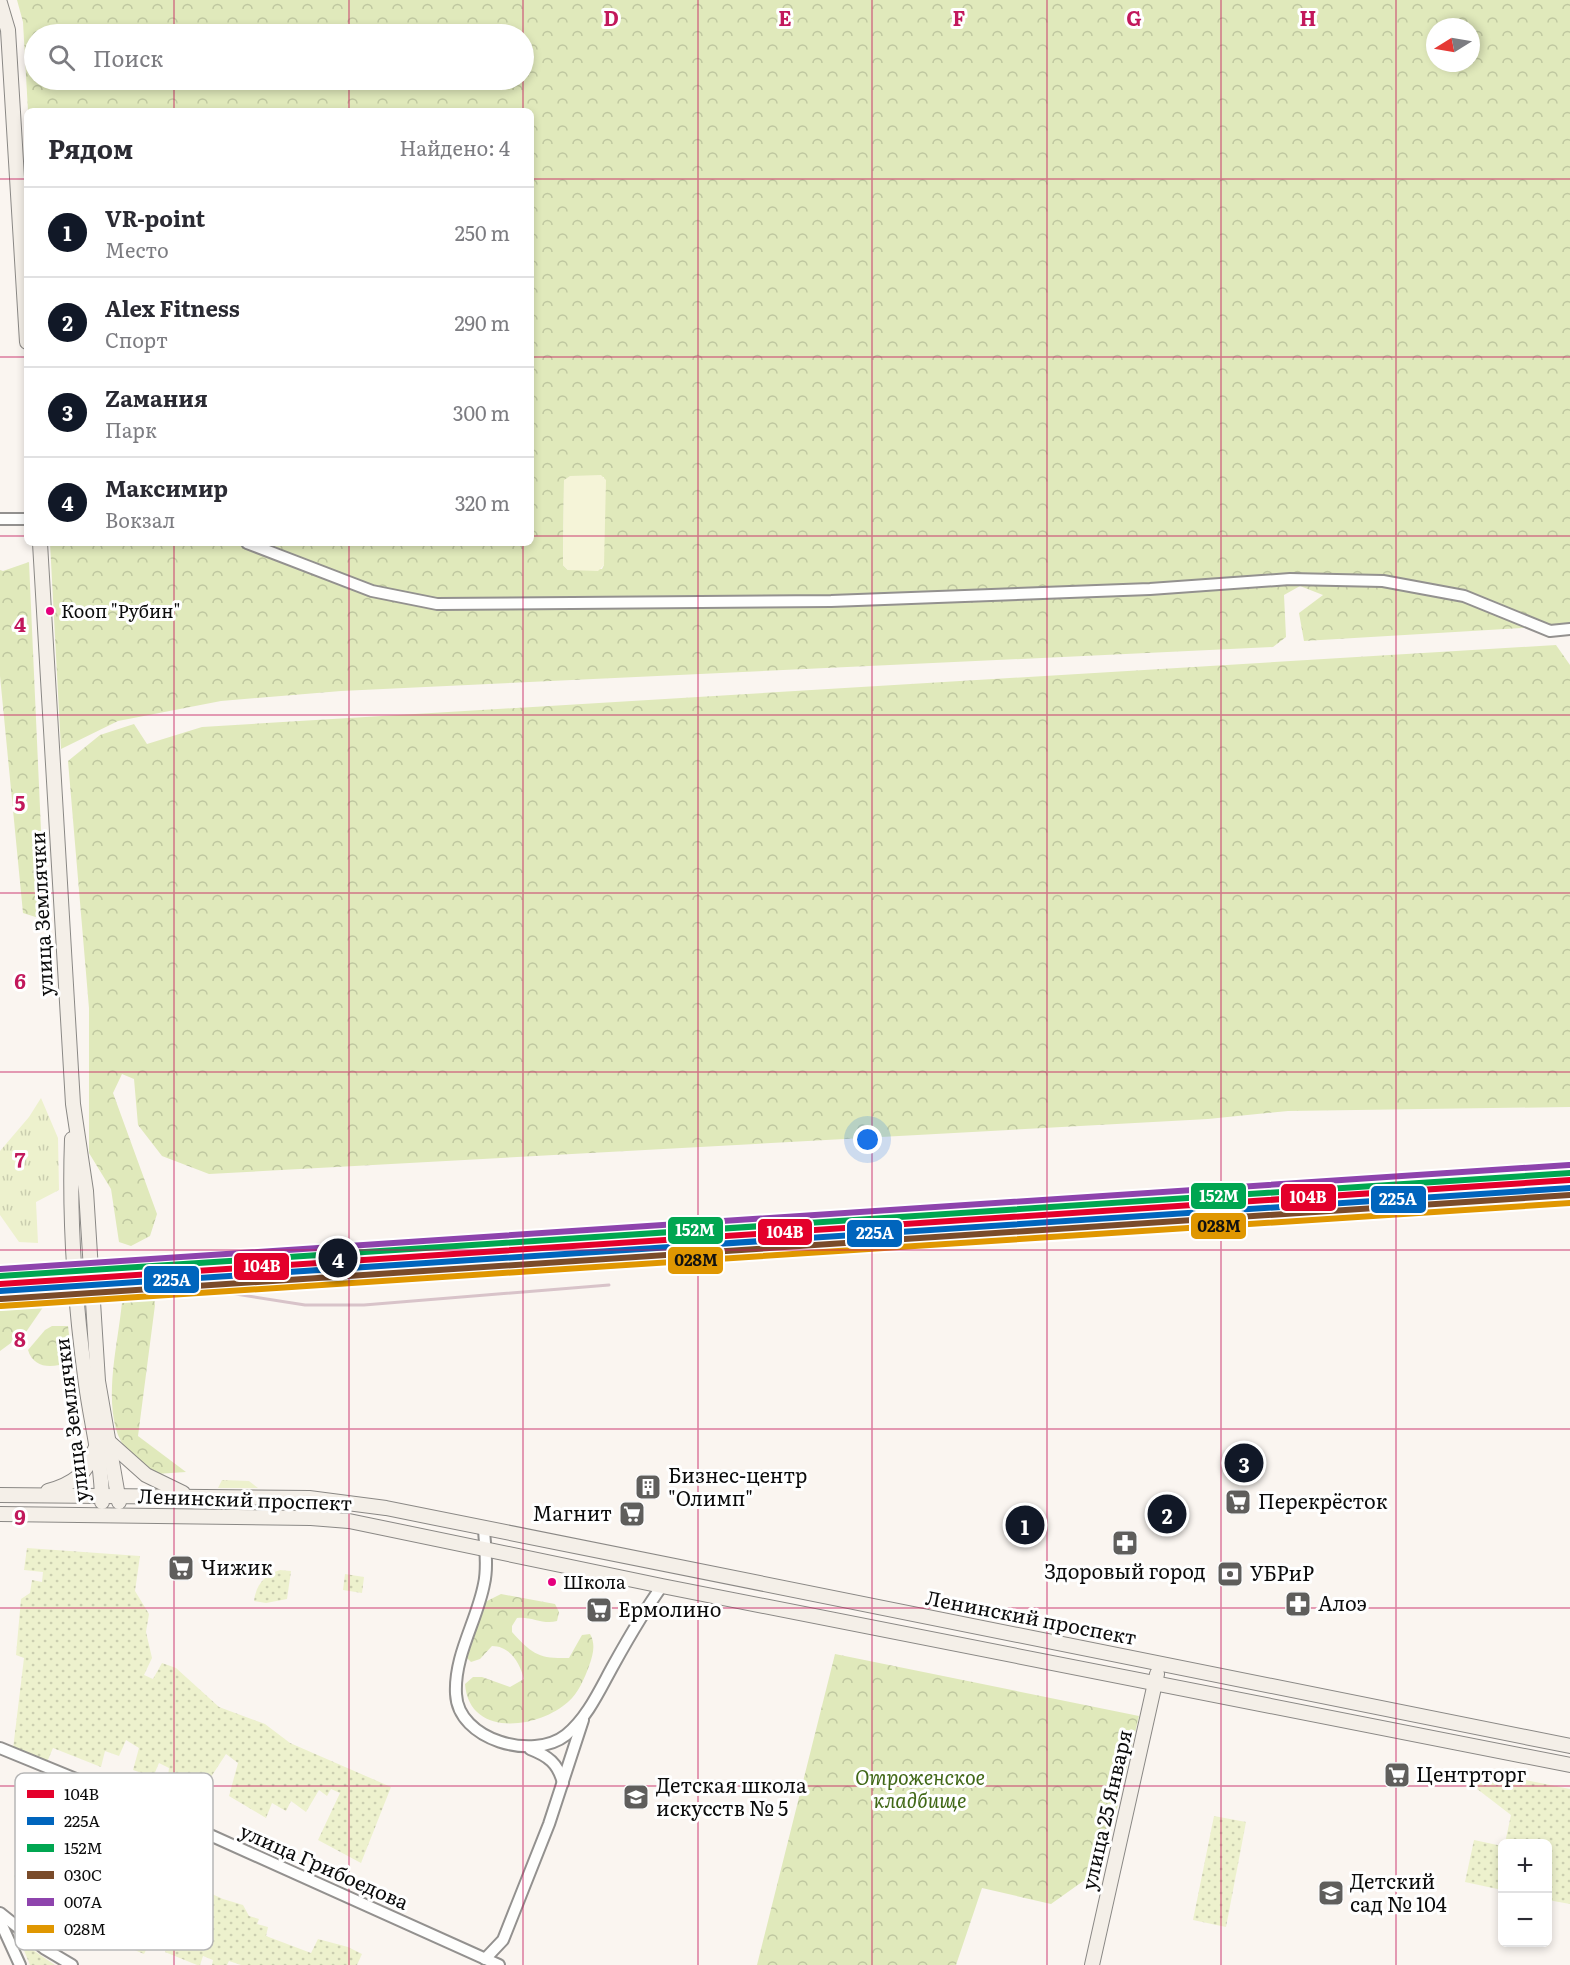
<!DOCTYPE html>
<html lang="ru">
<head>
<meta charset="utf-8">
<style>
	:root { --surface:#fff; --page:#f7f7f7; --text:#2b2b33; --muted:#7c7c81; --line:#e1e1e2; --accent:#111827 }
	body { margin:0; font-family:Literata,serif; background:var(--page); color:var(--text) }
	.controls { position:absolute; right:18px; bottom:18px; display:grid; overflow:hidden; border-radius:9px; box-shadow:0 3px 9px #0003 }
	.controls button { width:54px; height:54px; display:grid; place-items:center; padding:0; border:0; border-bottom:2px solid var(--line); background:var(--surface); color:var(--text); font:30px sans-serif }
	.compass { position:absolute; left:1426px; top:18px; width:54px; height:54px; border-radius:50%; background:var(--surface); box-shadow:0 3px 9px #0003; rotate:259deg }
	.you { position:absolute; left:868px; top:1140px; width:21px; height:21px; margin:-15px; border:4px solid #fff; border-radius:50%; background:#1a73e8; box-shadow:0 0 0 9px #1a73e833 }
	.badge { display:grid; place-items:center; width:39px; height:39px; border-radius:50%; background:var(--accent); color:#fff; font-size:20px; font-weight:700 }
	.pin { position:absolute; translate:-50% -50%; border:3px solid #fff; box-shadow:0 2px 6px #0006 }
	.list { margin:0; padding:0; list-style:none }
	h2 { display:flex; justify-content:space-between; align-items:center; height:78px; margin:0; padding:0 24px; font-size:26px }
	h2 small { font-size:20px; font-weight:400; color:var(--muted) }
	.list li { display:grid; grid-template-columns:39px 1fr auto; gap:18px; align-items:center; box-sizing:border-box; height:90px; padding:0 24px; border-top:2px solid var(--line) }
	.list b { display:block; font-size:22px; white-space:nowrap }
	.list p { margin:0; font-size:20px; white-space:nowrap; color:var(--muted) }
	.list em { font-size:20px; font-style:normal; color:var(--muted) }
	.icon { flex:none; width:33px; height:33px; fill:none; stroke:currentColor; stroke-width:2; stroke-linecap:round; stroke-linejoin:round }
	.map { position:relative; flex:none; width:1570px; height:1965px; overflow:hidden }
	.search { position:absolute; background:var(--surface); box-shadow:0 3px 9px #0003; left:24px; top:24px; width:510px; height:66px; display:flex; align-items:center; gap:15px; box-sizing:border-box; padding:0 21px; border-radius:33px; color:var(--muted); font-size:22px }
	.panel { position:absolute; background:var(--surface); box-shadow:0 3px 9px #0003; left:24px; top:108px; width:510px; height:438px; border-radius:9px }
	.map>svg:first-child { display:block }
	.grass { fill:url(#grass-tufts) }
	.forest { fill:url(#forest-crowns); fill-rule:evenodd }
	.park { fill:url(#park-dots) }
	.pitch { fill:#f5f4d8 }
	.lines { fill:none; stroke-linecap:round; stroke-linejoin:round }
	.street-casing { stroke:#93918f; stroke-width:14 }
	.secondary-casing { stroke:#8a8885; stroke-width:16 }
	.street { stroke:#fefefd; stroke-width:10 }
	.secondary { stroke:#f4efe8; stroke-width:14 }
	.rail { stroke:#d8c3c9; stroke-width:3 }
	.rail-1-casing { stroke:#fff; stroke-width:10 }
	.rail-2-casing { stroke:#fff; stroke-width:10 }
	.rail-3-casing { stroke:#fff; stroke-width:10 }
	.rail-4-casing { stroke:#fff; stroke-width:10 }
	.rail-5-casing { stroke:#fff; stroke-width:10 }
	.rail-6-casing { stroke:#fff; stroke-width:10 }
	.rail-1 { stroke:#e4002b; stroke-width:6 }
	.rail-2 { stroke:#0065bd; stroke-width:6 }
	.rail-3 { stroke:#00a651; stroke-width:6 }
	.rail-4 { stroke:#7a4b2a; stroke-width:6 }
	.rail-5 { stroke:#8e44ad; stroke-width:6 }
	.rail-6 { stroke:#e09701; stroke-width:6 }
	.grid { fill:none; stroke:#c2185b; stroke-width:1.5; stroke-opacity:0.55 }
	.bus-dot { fill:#e5007d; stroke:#fff; stroke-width:2 }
	.labels { text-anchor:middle; stroke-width:6; stroke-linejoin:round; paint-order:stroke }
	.bus-label { font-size:18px; fill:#0c0c0c; stroke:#fff; text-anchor:start }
	.street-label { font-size:20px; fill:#0c0c0c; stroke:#fff }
	.poi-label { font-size:20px; fill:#0c0c0c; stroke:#fff; text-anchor:start }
	.park-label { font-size:20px; font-style:italic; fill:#416817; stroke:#fff }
	.key { fill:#fff; stroke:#b6b6b6; stroke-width:1.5 }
	.key-label { font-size:16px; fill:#0c0c0c }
	.grid-label { font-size:20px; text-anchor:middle; font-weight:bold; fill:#c2185b; stroke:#fff; stroke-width:6; stroke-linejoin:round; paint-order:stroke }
	.line-badge { stroke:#fff; stroke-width:2 }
	.badge-label { font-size:16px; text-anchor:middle; font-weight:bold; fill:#fff }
	.pale-badge-label { font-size:16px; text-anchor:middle; font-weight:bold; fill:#111 }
</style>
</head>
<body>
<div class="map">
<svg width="1570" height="1965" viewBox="0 0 1570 1965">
	<defs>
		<pattern id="grass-tufts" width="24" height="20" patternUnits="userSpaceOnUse" patternTransform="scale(1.5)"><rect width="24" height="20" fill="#edf1cd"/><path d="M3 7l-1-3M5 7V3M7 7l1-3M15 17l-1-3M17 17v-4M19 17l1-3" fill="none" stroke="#cacdaf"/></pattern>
		<pattern id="forest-crowns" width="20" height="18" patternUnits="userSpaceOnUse" patternTransform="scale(1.5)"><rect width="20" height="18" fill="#e0e9bb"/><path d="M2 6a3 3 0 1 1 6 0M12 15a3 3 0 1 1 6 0" fill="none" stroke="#bfc7a0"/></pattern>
		<pattern id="park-dots" width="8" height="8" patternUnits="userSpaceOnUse" patternTransform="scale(1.5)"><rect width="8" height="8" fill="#edf1cd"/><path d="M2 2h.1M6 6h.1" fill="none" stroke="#cacdaf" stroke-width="1.8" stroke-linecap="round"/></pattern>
	</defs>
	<rect width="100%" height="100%" fill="#faf5f0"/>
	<g class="grass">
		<path d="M41,1098L58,1138L59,1190L36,1202L38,1243L19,1242L0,1215V1151L29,1117Z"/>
		<path d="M222,1480L249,1481L258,1488H218Z"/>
	</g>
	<g class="forest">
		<path d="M17,0H1570V625L1304,641L1299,613L1323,595L1300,586L1284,595L1286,637L1273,647L341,691L221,701L118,721L61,749L50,543H531V111H28L23,22ZM1435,27H1471V63H1435ZM34,34H524V80H34ZM604,477V565L602,569L568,570L563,565L564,480Z"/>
		<path d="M29,562L45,920L23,913L0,676V570L3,571Z"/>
		<path d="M1556,645L1570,665V1107L1288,1111L1208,1119L209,1174L162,1156L138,1125L134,1079L122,1074L113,1093L157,1214L150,1236L131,1246L119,1242L111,1189L89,1153V1008L68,761L100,735L134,724L147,744L202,727Z"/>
		<path d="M150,1294L154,1298L155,1305L138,1436L186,1472L156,1474C142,1464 125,1453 118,1435C104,1395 118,1344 122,1302L127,1295Z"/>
		<path d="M48,1300L26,1332L0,1351V1304Z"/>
		<path d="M52,1326H68L71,1352L68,1362C52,1369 33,1368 28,1350L45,1330Z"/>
		<path d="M501,1594L555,1604L559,1612L557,1621C543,1625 531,1616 517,1618L512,1626V1632C532,1654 539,1659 569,1658L582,1635L590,1634C596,1644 593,1655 589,1666C585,1677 578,1694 568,1702C538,1729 469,1738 465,1684L473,1677H482L510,1687L524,1679C520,1663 510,1646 492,1646L480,1659L471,1662L467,1658L483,1603Z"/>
		<path d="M835,1654L1139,1716L1103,1867L1051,1904L982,1888L956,1965H757Z"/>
	</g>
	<g class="park">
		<path d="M27,1548L140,1556L135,1591L149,1614L146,1632L152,1658L144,1675L153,1679L162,1663L176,1668L219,1707L265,1724L290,1743L391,1787L361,1863L318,1840L340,1793L331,1789L327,1796L319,1790L306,1812L291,1801L286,1811L272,1803L266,1818L229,1796L238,1763L226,1754L209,1780L199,1773L190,1795L183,1792L181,1795L167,1786L169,1768L159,1763L153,1777L133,1770L139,1748L126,1740L119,1756L105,1751L101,1767L53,1748L47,1762L13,1749L24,1658L16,1655L21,1599L30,1593L32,1580L42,1582L43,1572L24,1570Z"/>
		<path d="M280,1570L291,1571L287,1599L266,1603L254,1601C256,1585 264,1575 280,1570Z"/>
		<path d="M345,1574L364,1577L362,1593L343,1590Z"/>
		<path d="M1476,1770L1570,1789V1904L1548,1900V1844L1505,1843L1511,1815L1472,1785Z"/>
		<path d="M1214,1816L1246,1822L1226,1927L1193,1920Z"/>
		<path d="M41,1822L62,1829L53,1859L77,1867L86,1845L94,1848L97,1841L105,1845L112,1843L176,1874L179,1879L223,1899L243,1905L249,1916L259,1919L257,1924L268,1927L266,1936L311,1953L318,1939L348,1947L362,1954L357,1965H241L229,1961L227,1965H212L213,1960L203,1956L200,1965H197L165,1952L168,1941L160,1937L156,1947L149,1944L144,1954L132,1949L133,1944L117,1939L120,1925L111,1922L109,1930L94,1926L89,1937L71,1931L75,1921L14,1877Z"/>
		<path d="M1474,1840L1502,1846V1890L1465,1882Z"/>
		<path d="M24,1944L55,1965H30L23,1948Z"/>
	</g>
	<path class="pitch" d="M601,475L606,480L604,565L598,571L568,570L563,565L564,480L570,476Z"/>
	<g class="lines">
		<g class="street-casing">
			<g id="street">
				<path d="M0,519H27"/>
				<path d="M247,543L372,591L437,604L831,601L1150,589L1290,579L1383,581L1464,596L1550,631L1570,629"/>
				<path d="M484,1529C485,1547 488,1567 484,1584C477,1621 454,1655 456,1694C458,1740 533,1761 566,1735C588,1717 600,1689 614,1664C629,1637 644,1611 662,1586"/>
				<path d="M0,1748L181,1822L499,1965"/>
				<path d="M530,1749C548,1756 558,1763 563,1783"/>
				<path d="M0,1913L45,1949L72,1965"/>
				<path d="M0,1921L20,1965"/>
				<path d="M485,1959L503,1940L549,1824L583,1720"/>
			</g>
		</g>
		<g class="secondary-casing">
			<g id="secondary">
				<path d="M0,3L8,30L27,342"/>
				<path d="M40,543L73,1104L86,1191L98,1381L119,1502"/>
				<path d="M72,1139C69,1220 75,1303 86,1384C91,1423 102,1462 102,1502"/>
				<path d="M109,1442L146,1475L183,1493"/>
				<path d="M48,1491C73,1484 87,1474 95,1449"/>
				<path d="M0,1495L309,1498L386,1508L1570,1746"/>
				<path d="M0,1514L311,1518L349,1521L662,1586L1570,1765"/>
				<path d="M1092,1965L1157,1674"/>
			</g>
		</g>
		<use href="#street" class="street"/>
		<use href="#secondary" class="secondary"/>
		<path class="rail" d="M54,1289L166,1283L305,1305H364L609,1285"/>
		<g class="rail-1-casing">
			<path id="rail-1" d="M0,1284L1570,1180"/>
		</g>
		<g class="rail-2-casing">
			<path id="rail-2" d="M0,1291L1570,1188"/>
		</g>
		<g class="rail-3-casing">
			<path id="rail-3" d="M0,1276L1570,1173"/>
		</g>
		<g class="rail-4-casing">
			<path id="rail-4" d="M1,1299L1570,1195"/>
		</g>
		<g class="rail-5-casing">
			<path id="rail-5" d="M0,1269L1569,1165"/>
		</g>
		<g class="rail-6-casing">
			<path id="rail-6" d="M1,1306L1570,1203"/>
		</g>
		<use href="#rail-1" class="rail-1"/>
		<use href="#rail-2" class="rail-2"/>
		<use href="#rail-3" class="rail-3"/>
		<use href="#rail-4" class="rail-4"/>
		<use href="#rail-5" class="rail-5"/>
		<use href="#rail-6" class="rail-6"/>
	</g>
	<path class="grid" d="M174,0V34M349,0V34M523,0V34M698,0V1965M872,0V1965M1047,0V1965M1221,0V1965M1396,0V1965M174,80V111M349,80V111M523,80V111M0,179H27M531,179H1570M0,357H27M531,357H1570M0,536H27M531,536H1570M174,543V1965M349,543V1965M523,543V1965M0,715H1570M0,893H1570M0,1072H1570M0,1250H1570M0,1429H1570M0,1608H1570M0,1786H1570"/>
	<defs>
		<g id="building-square" transform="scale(1.35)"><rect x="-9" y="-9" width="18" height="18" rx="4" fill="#5f5e5c" stroke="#fff"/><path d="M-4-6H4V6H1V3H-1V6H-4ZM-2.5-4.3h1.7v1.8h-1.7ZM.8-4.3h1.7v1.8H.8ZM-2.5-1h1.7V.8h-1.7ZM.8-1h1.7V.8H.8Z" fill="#fff"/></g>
		<g id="supermarket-square" transform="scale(1.35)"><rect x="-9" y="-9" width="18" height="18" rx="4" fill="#5f5e5c" stroke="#fff"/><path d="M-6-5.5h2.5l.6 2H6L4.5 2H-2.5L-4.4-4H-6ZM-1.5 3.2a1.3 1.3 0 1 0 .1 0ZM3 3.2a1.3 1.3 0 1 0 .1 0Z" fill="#fff"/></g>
		<g id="pharmacy-square" transform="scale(1.35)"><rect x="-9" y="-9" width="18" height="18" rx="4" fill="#5f5e5c" stroke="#fff"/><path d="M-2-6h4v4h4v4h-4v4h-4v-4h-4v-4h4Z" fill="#fff"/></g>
		<g id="bank-square" transform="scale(1.35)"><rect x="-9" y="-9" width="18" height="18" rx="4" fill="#5f5e5c" stroke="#fff"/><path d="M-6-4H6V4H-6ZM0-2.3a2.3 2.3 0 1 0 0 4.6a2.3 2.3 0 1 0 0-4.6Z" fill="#fff"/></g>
		<g id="school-square" transform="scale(1.35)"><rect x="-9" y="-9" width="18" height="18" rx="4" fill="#5f5e5c" stroke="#fff"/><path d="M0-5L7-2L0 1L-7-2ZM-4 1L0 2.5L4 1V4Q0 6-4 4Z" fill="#fff"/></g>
	</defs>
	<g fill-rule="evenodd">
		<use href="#building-square" x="648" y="1487"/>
		<use href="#supermarket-square" x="1238" y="1502"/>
		<use href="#supermarket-square" x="632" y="1514"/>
		<use href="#pharmacy-square" x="1125" y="1543"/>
		<use href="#supermarket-square" x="181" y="1568"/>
		<use href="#bank-square" x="1230" y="1574"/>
		<use href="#pharmacy-square" x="1298" y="1604"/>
		<use href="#supermarket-square" x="599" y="1610"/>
		<use href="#supermarket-square" x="1397" y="1775"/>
		<use href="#school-square" x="636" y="1797"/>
		<use href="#school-square" x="1331" y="1893"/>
	</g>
	<g class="bus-dot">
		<circle cx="50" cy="611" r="5"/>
		<circle cx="552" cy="1582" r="5"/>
	</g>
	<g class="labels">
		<g class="bus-label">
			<text x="61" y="618">Кооп "Рубин"</text>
			<text x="563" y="1589">Школа</text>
		</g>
		<g class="street-label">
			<text transform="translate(42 914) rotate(-93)" y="7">улица Землячки</text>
			<text transform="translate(72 1420) rotate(-97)" y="7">улица Землячки</text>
			<text transform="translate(245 1500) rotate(2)" y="7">Ленинский проспект</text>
			<text transform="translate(1031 1618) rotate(11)" y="7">Ленинский проспект</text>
			<text transform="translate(1107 1810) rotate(-77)" y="7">улица 25 Января</text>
			<text transform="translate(324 1867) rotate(24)" y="7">улица Грибоедова</text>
		</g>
		<g class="poi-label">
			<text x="668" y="1483">Бизнес-центр<tspan x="668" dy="23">"Олимп"</tspan></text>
			<text x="1258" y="1509">Перекрёсток</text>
			<text x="612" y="1521" text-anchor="end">Магнит</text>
			<text x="201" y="1575">Чижик</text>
			<text x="1125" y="1579" text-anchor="middle">Здоровый город</text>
			<text x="1250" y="1581">УБРиР</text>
			<text x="1318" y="1611">Алоэ</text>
			<text x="618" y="1617">Ермолино</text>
			<text x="1416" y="1782">Центрторг</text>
			<text x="656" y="1793">Детская школа<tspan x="656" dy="23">искусств № 5</tspan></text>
			<text x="1350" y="1889">Детский<tspan x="1350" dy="23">сад № 104</tspan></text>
		</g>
		<g class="park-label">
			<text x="920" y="1785">Отроженское<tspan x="920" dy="23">кладбище</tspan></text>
		</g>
	</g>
	<rect x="15" y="1773" width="198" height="177" rx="9" class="key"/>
	<rect x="27" y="1790" width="27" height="8" fill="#e4002b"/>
	<rect x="27" y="1817" width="27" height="8" fill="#0065bd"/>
	<rect x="27" y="1844" width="27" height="8" fill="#00a651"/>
	<rect x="27" y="1871" width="27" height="8" fill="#7a4b2a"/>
	<rect x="27" y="1898" width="27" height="8" fill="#8e44ad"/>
	<rect x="27" y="1925" width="27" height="8" fill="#e09701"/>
	<g class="key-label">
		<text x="64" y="1800">104В</text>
		<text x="64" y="1827">225А</text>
		<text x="64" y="1854">152М</text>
		<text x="64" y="1881">030C</text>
		<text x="64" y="1908">007А</text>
		<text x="64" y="1935">028М</text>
	</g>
	<g class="grid-label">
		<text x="611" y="26">D</text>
		<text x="785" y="26">E</text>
		<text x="959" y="26">F</text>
		<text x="1134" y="26">G</text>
		<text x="1308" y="26">H</text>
		<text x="20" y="632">4</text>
		<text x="20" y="811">5</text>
		<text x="20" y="989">6</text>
		<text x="20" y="1168">7</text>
		<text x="20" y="1347">8</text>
		<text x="20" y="1525">9</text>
	</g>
	<g class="line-badge">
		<rect x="1190" y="1182" width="57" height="28" rx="6" fill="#00a651"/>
		<rect x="1280" y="1183" width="57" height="29" rx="6" fill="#e4002b"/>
		<rect x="1370" y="1185" width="57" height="29" rx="6" fill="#0065bd"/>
		<rect x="1190" y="1212" width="57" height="28" rx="6" fill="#e09701"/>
		<rect x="667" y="1216" width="57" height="29" rx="6" fill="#00a651"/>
		<rect x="757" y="1218" width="56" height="28" rx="6" fill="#e4002b"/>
		<rect x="846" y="1219" width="57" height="29" rx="6" fill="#0065bd"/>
		<rect x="667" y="1246" width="57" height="29" rx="6" fill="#e09701"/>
		<rect x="233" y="1252" width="57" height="29" rx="6" fill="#e4002b"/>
		<rect x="143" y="1265" width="57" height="29" rx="6" fill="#0065bd"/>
	</g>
	<g class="badge-label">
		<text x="1219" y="1202">152М</text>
		<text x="1308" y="1203">104В</text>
		<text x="1398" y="1205">225А</text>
		<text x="695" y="1236">152М</text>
		<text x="785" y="1238">104В</text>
		<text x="875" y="1239">225А</text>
		<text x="262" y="1272">104В</text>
		<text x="172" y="1286">225А</text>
	</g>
	<g class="pale-badge-label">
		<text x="1219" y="1232">028М</text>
		<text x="696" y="1266">028М</text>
	</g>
</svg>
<div class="controls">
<button>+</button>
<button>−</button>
</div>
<svg class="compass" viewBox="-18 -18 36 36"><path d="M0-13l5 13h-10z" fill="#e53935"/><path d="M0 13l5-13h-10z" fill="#7c7c81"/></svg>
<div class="you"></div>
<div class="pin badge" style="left:1025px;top:1525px">1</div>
<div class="pin badge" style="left:1167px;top:1514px">2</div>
<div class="pin badge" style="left:1244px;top:1463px">3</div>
<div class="pin badge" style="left:338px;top:1258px">4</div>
<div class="search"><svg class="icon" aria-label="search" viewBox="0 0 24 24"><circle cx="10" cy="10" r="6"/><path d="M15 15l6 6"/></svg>Поиск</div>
<section class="panel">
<h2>Рядом<small>Найдено: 4</small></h2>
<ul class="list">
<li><span class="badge">1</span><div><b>VR-point</b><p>Место</p></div><em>250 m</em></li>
<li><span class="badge">2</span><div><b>Alex Fitness</b><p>Спорт</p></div><em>290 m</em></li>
<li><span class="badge">3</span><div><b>Zамания</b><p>Парк</p></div><em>300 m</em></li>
<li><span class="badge">4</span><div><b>Максимир</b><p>Вокзал</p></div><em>320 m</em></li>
</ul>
</section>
</div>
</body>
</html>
